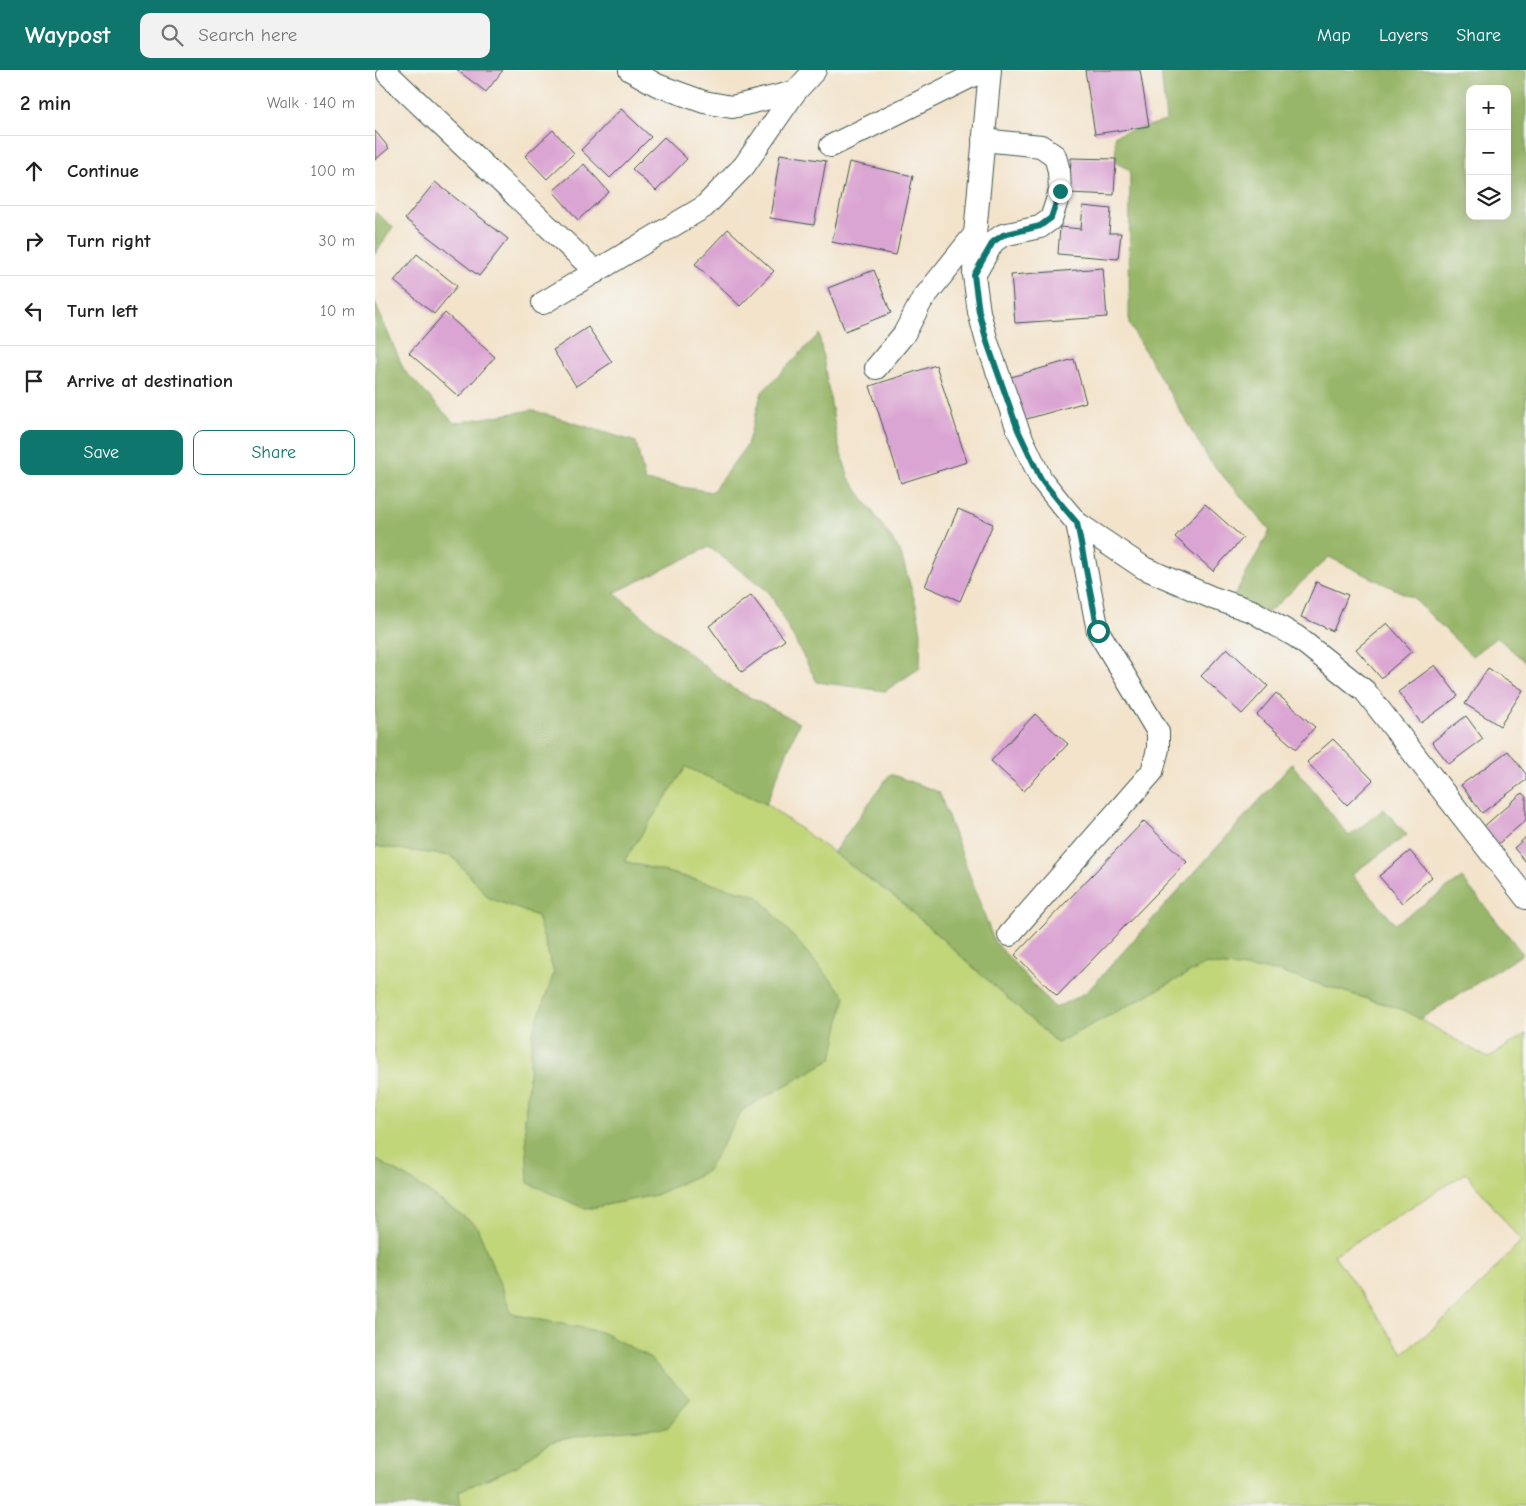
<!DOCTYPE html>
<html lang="en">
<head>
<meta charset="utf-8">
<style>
	:root { --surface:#fff; --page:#f2f2f2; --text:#222; --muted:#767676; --line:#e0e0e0; --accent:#0f766e }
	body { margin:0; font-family:"Comic Neue",sans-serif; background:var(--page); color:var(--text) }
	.controls { position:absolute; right:15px; top:15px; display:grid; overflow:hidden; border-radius:10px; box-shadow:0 5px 20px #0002 }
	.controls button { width:45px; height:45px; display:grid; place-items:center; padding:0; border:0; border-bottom:1px solid var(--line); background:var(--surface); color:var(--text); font:25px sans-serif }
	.stop { position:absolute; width:15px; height:15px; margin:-11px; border:4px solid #0f766e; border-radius:50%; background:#fff }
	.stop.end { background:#0f766e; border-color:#fff; box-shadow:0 1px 5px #0008 }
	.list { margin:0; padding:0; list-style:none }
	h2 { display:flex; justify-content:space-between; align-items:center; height:65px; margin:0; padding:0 20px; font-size:21px }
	h2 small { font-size:16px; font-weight:400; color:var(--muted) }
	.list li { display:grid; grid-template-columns:32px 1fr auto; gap:15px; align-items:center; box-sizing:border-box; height:70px; padding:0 20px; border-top:1px solid var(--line) }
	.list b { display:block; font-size:19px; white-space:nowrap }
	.list em { font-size:16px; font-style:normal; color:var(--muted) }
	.actions { display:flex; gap:10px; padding:15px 20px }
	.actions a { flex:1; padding:11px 0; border:1px solid var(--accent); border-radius:10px; text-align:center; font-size:18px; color:var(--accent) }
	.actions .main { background:var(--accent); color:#fff }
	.icon { flex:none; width:28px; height:28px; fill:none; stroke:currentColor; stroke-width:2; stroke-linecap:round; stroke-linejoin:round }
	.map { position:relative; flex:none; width:1151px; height:1436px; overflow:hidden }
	header { display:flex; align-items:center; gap:30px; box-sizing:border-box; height:70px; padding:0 25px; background:var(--accent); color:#fff }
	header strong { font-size:24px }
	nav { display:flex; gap:28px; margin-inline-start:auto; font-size:18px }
	.search { width:350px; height:45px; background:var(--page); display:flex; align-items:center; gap:12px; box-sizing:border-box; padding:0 18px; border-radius:10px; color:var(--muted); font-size:19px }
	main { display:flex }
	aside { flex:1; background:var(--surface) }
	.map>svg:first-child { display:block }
	.green { fill:#c1d579; stroke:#708956; fill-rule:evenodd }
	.forest { fill:#98b669; stroke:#5c7a4e; fill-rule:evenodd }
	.building { fill:#dba5d3 }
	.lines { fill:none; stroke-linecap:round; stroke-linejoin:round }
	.minor-casing { stroke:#3f564b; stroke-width:24 }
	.minor { stroke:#fff; stroke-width:22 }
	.route { stroke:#0f766e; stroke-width:6 }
</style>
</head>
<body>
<header>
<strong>Waypost</strong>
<div class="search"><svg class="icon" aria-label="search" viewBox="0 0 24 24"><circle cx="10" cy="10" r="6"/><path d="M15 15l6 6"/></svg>Search here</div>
<nav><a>Map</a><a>Layers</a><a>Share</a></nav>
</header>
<main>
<aside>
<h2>2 min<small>Walk · 140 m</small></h2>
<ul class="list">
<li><svg class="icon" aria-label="ahead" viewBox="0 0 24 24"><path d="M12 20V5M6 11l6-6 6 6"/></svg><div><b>Continue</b></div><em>100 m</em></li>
<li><svg class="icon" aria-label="right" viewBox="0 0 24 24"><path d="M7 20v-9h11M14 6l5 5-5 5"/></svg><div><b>Turn right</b></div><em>30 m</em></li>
<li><svg class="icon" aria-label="left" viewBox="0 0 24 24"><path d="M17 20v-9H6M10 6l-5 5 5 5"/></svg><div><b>Turn left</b></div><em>10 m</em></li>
<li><svg class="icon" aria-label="arrive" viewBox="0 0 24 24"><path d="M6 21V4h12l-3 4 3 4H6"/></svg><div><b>Arrive at destination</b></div></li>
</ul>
<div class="actions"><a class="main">Save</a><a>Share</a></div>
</aside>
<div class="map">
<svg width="1151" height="1436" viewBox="0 0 1151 1436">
	<rect width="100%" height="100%" fill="#f6f6f2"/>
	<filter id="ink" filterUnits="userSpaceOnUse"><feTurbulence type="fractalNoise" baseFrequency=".02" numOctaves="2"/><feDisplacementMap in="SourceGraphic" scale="10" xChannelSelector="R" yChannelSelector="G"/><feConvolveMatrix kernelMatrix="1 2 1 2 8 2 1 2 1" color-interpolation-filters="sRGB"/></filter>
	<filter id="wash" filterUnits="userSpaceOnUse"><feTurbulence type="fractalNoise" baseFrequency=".0096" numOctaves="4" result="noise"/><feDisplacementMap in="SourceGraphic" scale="20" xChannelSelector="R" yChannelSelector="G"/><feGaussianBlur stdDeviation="1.12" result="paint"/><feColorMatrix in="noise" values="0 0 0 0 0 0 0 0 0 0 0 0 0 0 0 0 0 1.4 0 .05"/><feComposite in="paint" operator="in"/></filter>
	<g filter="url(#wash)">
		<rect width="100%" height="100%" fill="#f3e3cb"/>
		<path class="green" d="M311,696L391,734L525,831L682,973L831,894L902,901L1029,940L1113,988L1151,964V1436H86L83,1421L142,1396L175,1372L214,1364L272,1286L226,1262L137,1244L101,1155L36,1110L0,1089V776L77,786L114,828L162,846L179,903L158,962L150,1049L154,1113L211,1139L280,1125L332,1101L367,1040L457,989L383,826L248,791ZM1091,1103L1146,1171L1081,1240L1028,1283L959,1185Z"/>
		<g class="forest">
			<path d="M786,0H1151V174L1149,193L1151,195V593L1122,567L1097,586L1038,528L954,487L894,542L857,530L895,460L834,390L754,254L755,100L741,93L740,65L791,51ZM1095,19H1132V146H1095Z"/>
			<path d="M0,142L18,157L0,184Z"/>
			<path d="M0,233L29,300L79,353L157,340L261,372L270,411L337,422L372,375L387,322L444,264L463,374L474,408L525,481L541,535L546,562L545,598L510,621L442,612L394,522L334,477L239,523L357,618L424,653L391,734L311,697L249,791L383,826L470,926L457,989L367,1040L332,1101L280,1125L211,1139L153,1113L150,1049L158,962L179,903L162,846L114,828L77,786L0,776Z"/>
			<path d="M917,694L974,766L1009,739L1032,765L977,804L1020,854L1087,808L1148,884L1045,949L1029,940L902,901L831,894L682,973L525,831L458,783L515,704L564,722L619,871L680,938L712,922Z"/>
			<path d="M0,1089L36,1110L101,1155L137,1244L226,1262L272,1286L316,1328L292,1358L214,1364L175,1372L142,1396L84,1421L86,1436H0Z"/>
		</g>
		<g id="blocks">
			<g class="building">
				<path d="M82,0H128L111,22Z"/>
				<path d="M710,0H765L774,56L720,64Z"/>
				<path d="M246,39L276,67L235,108L206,80Z"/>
				<path d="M178,60L199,83L172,109L150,86Z"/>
				<path d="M0,61L14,78L0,90Z"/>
				<path d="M289,67L312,89L281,121L257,99Z"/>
				<path d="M405,84L451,91L439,155L395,148Z"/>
				<path d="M696,88L741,89L739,125L694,123Z"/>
				<path d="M474,92L538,106L521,185L457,172Z"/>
				<path d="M209,94L234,122L203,150L178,121Z"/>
				<path d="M60,112L133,169L104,206L30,149Z"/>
				<path d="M708,136L736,139L734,163H746L743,189L683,184L685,157L706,159Z"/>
				<path d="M353,159L399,201L365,236L320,194Z"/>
				<path d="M42,184L82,216L59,244L19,211Z"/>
				<path d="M728,198L732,247L640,253L636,205Z"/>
				<path d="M499,200L516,243L470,261L453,218Z"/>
				<path d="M70,243L120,287L84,327L34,283Z"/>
				<path d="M213,257L237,292L201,316L178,280Z"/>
				<path d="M699,289L711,332L648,350L636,307Z"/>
				<path d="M561,295L592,392L526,413L495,316Z"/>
				<path d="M830,434L868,468L838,501L800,467Z"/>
				<path d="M583,439L618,454L585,531L550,516Z"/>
				<path d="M941,512L973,525L958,561L926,547Z"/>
				<path d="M376,525L410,570L367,602L334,556Z"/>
				<path d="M1012,553L1037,581L1006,608L981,579Z"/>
				<path d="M852,578L893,616L867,644L826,606Z"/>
				<path d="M1060,595L1083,626L1046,653L1023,622Z"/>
				<path d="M1113,598L1148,620L1125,656L1090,634Z"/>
				<path d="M901,623L940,657L921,679L882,645Z"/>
				<path d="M660,644L693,674L649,721L616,691Z"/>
				<path d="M1091,646L1108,669L1074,694L1057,672Z"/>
				<path d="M958,669L998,710L972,735L932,692Z"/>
				<path d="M1133,681L1151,704V710L1107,743L1086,715Z"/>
				<path d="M1147,723L1151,727V750L1122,775L1107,758Z"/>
				<path d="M769,751L812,792L682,926L640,885Z"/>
				<path d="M1151,767V792L1139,778Z"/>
				<path d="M1035,781L1057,807L1027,833L1004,806Z"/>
			</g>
		</g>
	</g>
	<g filter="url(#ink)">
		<use href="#blocks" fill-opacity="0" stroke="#3f564b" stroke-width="1"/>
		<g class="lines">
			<g class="minor-casing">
				<g id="minor">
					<path d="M255,0L282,15L329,32L357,37L420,22L440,0"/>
					<path d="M615,0L600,164L599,205L604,242L612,272L643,360L666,409L686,434L702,453L769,498L838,528L877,541L922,567L990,621L1151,828"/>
					<path d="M13,4L221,202"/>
					<path d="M456,76L609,0"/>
					<path d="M601,202L618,172L628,165L665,157L676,149L685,121L684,101L680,86L666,76L608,70"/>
					<path d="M168,233L329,137L369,96L420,22"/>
					<path d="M501,298L529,264L547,230L600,164"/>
					<path d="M634,865L777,702L783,679V662L723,561L702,453"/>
				</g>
			</g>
			<use href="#minor" class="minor"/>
		</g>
	</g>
	<g class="lines" filter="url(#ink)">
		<path class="route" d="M685,121L676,148L665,156L628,165L618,172L599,205L604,242L612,272L643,360L666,409L686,434L702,453L723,561"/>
	</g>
</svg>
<div class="controls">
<button>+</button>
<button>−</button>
<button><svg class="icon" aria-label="layers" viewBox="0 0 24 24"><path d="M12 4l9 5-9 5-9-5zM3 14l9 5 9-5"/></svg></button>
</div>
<div class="stop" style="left:723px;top:561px"></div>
<div class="stop end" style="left:685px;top:121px"></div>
</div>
</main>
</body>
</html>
